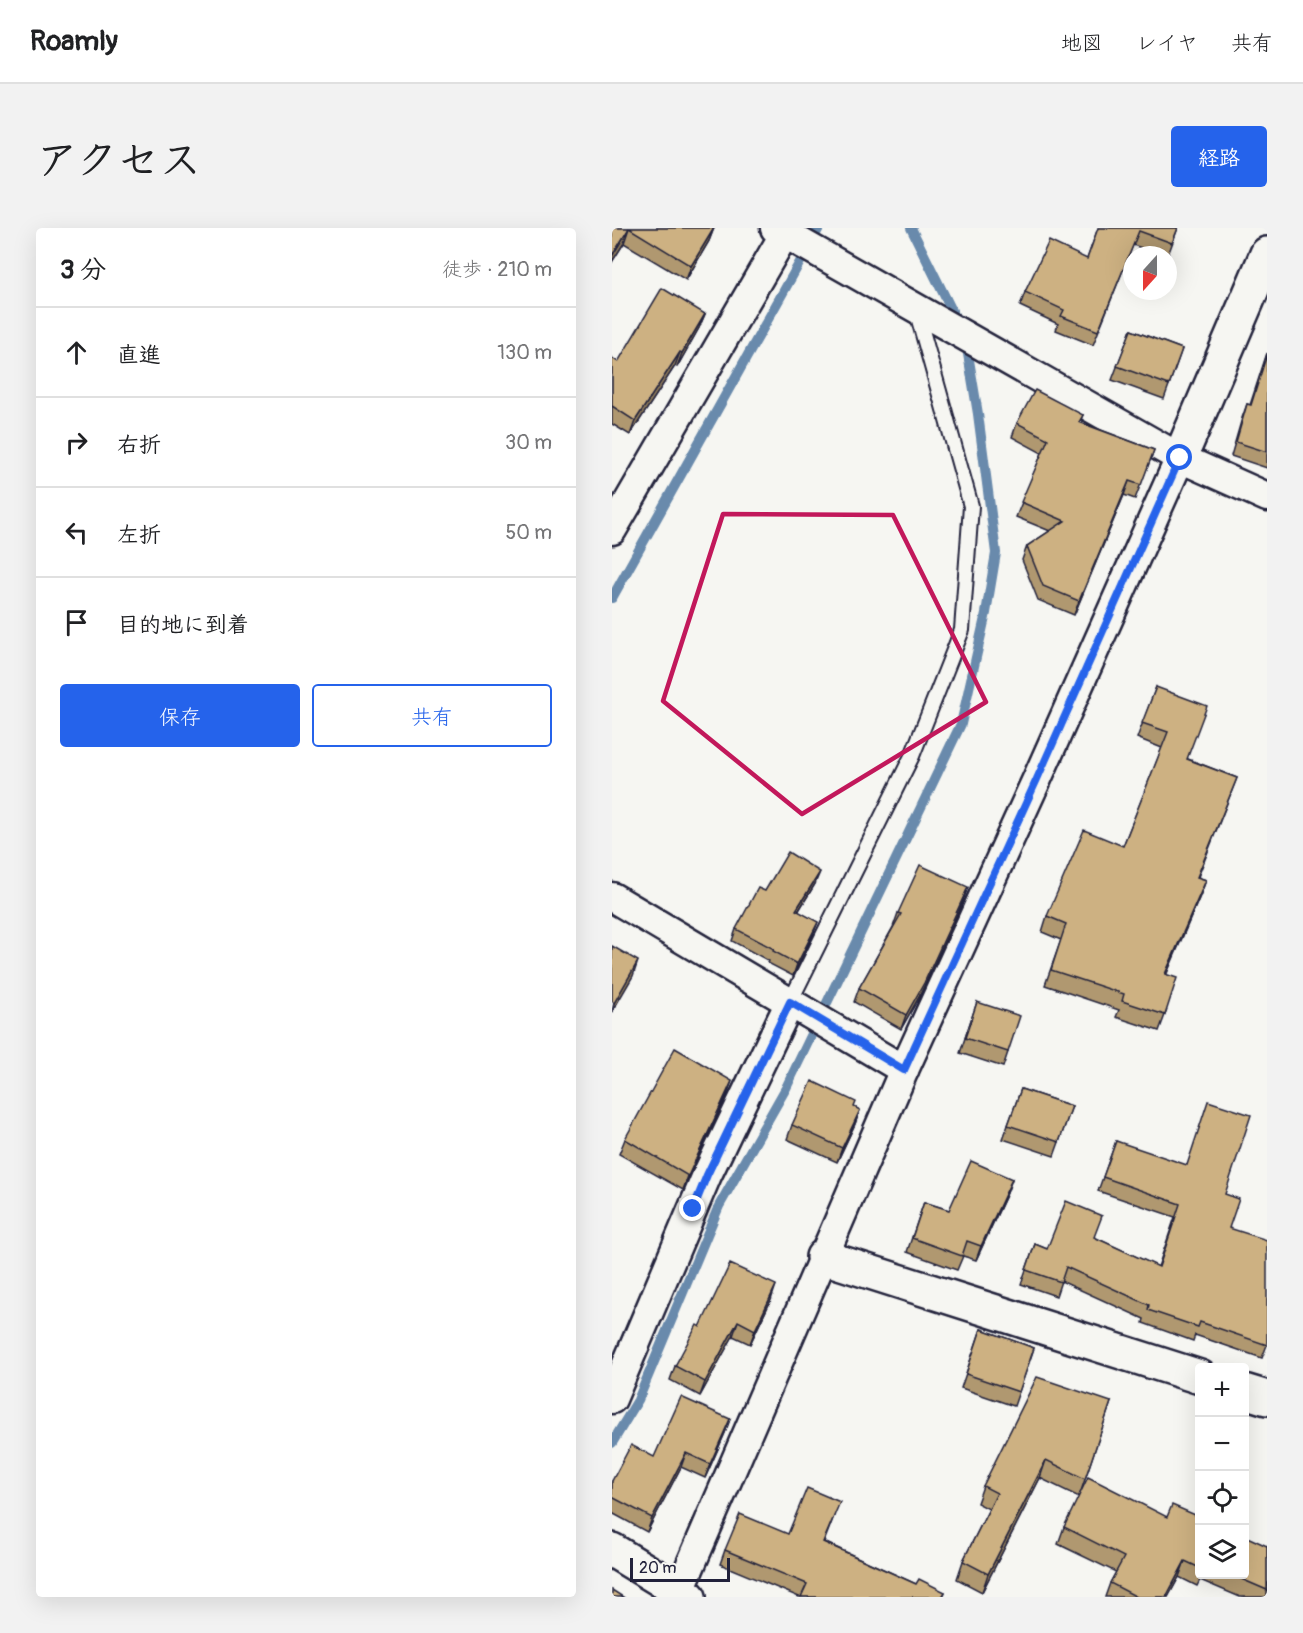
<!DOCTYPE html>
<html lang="ja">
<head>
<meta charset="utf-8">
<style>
	:root { --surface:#fff; --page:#f2f2f2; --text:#202124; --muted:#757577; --line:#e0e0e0; --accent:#2563eb }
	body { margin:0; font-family:Pangolin,"Klee One",sans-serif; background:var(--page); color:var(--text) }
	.controls { position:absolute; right:18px; bottom:18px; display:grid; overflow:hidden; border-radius:6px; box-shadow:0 6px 24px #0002 }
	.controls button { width:54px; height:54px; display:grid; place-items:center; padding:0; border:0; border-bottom:2px solid var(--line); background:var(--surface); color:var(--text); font:30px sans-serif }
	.compass { position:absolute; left:511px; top:18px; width:54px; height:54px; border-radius:50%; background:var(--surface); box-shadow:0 6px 24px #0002; rotate:201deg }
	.scale { position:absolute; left:18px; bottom:15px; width:100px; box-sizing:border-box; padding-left:6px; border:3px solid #22223b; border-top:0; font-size:16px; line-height:21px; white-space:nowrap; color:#22223b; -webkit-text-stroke:4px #f6f6f2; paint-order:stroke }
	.stop { position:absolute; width:18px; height:18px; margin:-14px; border:4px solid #2563eb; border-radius:50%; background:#fff }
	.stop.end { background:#2563eb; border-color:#fff; box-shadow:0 2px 6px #0008 }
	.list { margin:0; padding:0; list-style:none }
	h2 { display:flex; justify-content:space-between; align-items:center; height:78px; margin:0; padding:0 24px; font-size:26px }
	h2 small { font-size:20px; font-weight:400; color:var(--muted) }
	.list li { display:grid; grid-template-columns:39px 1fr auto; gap:18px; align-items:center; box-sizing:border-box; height:90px; padding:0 24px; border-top:2px solid var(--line) }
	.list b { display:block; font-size:22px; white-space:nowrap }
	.list em { font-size:20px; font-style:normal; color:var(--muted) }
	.actions { display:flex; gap:12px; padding:18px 24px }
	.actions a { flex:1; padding:14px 0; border:2px solid var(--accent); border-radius:6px; text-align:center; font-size:21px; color:var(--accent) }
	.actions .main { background:var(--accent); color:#fff }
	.icon { flex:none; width:33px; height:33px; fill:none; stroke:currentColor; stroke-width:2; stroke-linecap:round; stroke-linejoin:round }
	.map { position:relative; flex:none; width:655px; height:1369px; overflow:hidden; border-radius:6px }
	header { display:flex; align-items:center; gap:36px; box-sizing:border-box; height:84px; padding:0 30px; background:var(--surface); border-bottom:2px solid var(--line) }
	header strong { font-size:28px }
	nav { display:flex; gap:33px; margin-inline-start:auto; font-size:21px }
	.intro { display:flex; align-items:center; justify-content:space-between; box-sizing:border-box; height:144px; padding:0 36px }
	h1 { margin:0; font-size:42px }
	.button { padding:15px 27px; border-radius:6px; background:var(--accent); color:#fff; font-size:21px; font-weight:700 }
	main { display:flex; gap:36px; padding:0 36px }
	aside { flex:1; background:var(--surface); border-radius:6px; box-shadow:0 6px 24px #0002 }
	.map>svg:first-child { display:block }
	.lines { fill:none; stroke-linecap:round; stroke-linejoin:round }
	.stream { stroke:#698aac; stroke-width:10 }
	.lane-casing { stroke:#22223b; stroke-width:18 }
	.street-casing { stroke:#22223b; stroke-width:33 }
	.secondary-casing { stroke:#22223b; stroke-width:38 }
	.lane { stroke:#f6f6f2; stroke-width:14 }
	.street { stroke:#f6f6f2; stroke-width:28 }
	.secondary { stroke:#f6f6f2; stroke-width:33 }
	.wall { fill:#b09870; stroke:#22223b; stroke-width:1.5 }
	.shaded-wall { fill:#907c5b; stroke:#22223b; stroke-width:1.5 }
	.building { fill:#cdb182; stroke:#22223b; stroke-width:1.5 }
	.route { stroke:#2563eb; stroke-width:8 }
	.marked { fill:none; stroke:#c2185b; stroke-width:4.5; stroke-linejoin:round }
</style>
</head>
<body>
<header>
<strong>Roamly</strong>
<nav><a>地図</a><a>レイヤ</a><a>共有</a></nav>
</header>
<div class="intro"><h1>アクセス</h1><a class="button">経路</a></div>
<main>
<aside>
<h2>3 分<small>徒歩 · 210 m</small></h2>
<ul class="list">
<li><svg class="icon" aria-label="ahead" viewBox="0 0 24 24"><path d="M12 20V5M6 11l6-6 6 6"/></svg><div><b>直進</b></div><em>130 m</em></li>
<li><svg class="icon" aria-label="right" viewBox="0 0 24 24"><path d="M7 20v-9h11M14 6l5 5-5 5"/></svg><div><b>右折</b></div><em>30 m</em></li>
<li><svg class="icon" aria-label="left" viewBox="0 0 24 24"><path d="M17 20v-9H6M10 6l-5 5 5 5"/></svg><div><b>左折</b></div><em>50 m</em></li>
<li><svg class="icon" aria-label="arrive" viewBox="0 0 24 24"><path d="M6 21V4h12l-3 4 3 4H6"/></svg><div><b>目的地に到着</b></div></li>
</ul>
<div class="actions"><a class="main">保存</a><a>共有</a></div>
</aside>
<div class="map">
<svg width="655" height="1369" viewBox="0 0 655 1369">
	<rect width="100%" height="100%" fill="#f6f6f2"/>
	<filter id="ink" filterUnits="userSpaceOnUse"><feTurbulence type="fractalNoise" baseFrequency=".0167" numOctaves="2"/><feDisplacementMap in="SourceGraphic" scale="12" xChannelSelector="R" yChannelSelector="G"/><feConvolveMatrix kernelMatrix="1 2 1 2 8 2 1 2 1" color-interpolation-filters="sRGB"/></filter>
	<g filter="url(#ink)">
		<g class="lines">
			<g class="stream">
				<path d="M299,0L347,97"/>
				<path d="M0,370L207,0"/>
				<path d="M0,1215L26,1172L107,978L174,860L349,496L374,385L384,325L366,186L354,114"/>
			</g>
			<g class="lane-casing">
				<path id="lane" d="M178,774L300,528L350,402L359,278L304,81"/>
			</g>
			<g class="street-casing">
				<g id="street">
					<path d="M163,0L568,230L655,269"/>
					<path d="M0,302L176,0"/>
					<path d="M0,669L292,842"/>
					<path d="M0,1171L95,947L178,774"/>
					<path d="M63,1369L67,1364L292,842L425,551L568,230"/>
				</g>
			</g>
			<g class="secondary-casing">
				<g id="secondary">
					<path d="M568,230L655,26"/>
					<path d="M211,1029L588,1149"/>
					<path d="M632,1163L655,1170"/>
					<path d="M0,1322L77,1369"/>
				</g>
			</g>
			<use href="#lane" class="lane"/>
			<use href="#street" class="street"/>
			<use href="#secondary" class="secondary"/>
		</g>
		<g class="wall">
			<path d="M0,0H102L97,13L74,52L12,15L0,34Z"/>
			<path d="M486,0H566L556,27H549L521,17L481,117L444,102L446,96L408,78L413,64L475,31Z"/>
			<path d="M93,86L87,100L65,139L63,138L18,207L0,196V130L6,134Z"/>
			<path d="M519,102L570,121L552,171L500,152Z"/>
			<path d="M655,125V240L619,228L630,190L635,176L638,177Z"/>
			<path d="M471,187L468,194L542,222L523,271L512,267L462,387L426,372L410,332L415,318L438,303L404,289L430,225L400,209L405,195Z"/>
			<path d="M544,459L576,531L625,550L586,649L594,652L588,668L554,746L553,787L547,803L504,789L507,782L433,757L449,712L430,704L435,688L511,618L550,520L525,510Z"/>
			<path d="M203,656L186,684L201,707L181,748L156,735L157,733L120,713L124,701L153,663Z"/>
			<path d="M351,673L307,769L289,801L242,774L247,760L281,699L286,685Z"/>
			<path d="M365,774L396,824L391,839L348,825Z"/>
			<path d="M409,861L460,878L442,928L391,911Z"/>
			<path d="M115,867L71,962L7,926L13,911Z"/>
			<path d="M242,879L248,882L243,896L225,934L175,911L180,897Z"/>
			<path d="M504,913L613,966L617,1000L655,1117L650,1130L583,1107L581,1113L531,1095L532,1091L449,1053L444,1068L409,1056L423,1016L435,1021L482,1009L546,1039L563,989L486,963Z"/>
			<path d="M400,951L395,965L364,1032L351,1028L345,1042L295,1024L312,974L337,982Z"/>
			<path d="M159,1072L138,1116L121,1108L88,1168L58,1152L63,1138L88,1099Z"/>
			<path d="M369,1101L422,1120L402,1178L349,1160Z"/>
			<path d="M499,1174L467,1269L428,1250L370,1364L345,1351L351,1333L377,1281L365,1275L371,1258Z"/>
			<path d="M118,1191L113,1205L93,1250L69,1239L35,1304L0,1285V1253L42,1229Z"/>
			<path d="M222,1288L212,1314L304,1356L333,1364L331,1369H187L108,1336L113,1322L176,1306Z"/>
			<path d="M555,1289H588V1347H633L655,1318V1369H628L588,1352L585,1358L567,1349L556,1369H493L498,1355L504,1344L446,1316L452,1299Z"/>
		</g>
		<g class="shaded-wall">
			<path d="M17,0L12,15L0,34V28Z"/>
			<path d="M102,0L97,13L74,52L79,38Z"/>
			<path d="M93,86L87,100L65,139L70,125Z"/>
			<path d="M68,124L63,138L18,207L23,193Z"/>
			<path d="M517,253L512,267L462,387L467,373Z"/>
			<path d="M208,644L203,656L179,695L184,682Z"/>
			<path d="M594,652L588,668L548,762L553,746Z"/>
			<path d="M356,659L351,673L307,769L289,801L294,787Z"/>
			<path d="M206,694L201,707L181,748L185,736Z"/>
			<path d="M26,733L21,748L0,784L2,775Z"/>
			<path d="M120,853L115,867L71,962L76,948Z"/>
			<path d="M248,882L243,896L225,934L230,920Z"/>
			<path d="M400,951L395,965L364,1032L369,1018Z"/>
			<path d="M164,1057L159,1072L138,1116L143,1102Z"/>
			<path d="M126,1093L121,1108L88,1168L93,1154Z"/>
			<path d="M118,1191L113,1205L93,1250L98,1236Z"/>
			<path d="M74,1225L69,1239L35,1304L40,1290Z"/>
			<path d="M434,1232L428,1250L370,1364L376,1346Z"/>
			<path d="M573,1333L567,1349L556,1369H554Z"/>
		</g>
		<g class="building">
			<path d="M0,0H102L79,38L17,0L0,28Z"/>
			<path d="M486,0H566L560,15L527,3L486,103L449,88L452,82L413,64L437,13L475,31Z"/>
			<path d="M50,60L93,86L70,125L68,124L23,193L0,178V130L6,134Z"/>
			<path d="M519,102L570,121L557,157L505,138Z"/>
			<path d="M655,126V224L624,214L635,176L639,177Z"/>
			<path d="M423,162L471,187L467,194L542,222L529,257L517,253L467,373L431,358L415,318L453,293L409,274L436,211L405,195Z"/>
			<path d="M544,459L595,478L575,531L625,550L585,649L594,652L553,746L565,750L553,787L510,773L512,766L439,742L454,696L435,688L472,602L511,618L556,504L530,495Z"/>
			<path d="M176,624L208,644L184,682L206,694L185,736L161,723L162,721L124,701L146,660L153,663Z"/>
			<path d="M308,637L356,659L312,755L294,787L247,760L289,686L286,685Z"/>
			<path d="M0,718L26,733L2,775L0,773Z"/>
			<path d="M365,774L408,788L396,824L353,810Z"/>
			<path d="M63,820L120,853L76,948L13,911Z"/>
			<path d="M200,853L244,874L242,879L248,882L230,920L180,897Z"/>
			<path d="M409,861L460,878L447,914L396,897Z"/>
			<path d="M596,873L639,887L613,966L627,971L617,1000L655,1012V1117L588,1094L586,1099L536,1082L537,1077L454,1039L449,1054L414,1042L423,1016L435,1021L454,973L490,988L482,1009L547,1039L568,976L491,949L504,913L575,937Z"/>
			<path d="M359,933L400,951L369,1018L355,1013L350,1028L300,1010L312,974L337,982Z"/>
			<path d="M118,1036L164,1057L143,1102L126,1093L93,1154L63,1138L85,1097L88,1099Z"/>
			<path d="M369,1101L422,1120L407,1164L354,1146Z"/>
			<path d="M425,1149L499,1174L473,1251L434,1232L376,1346L351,1333L385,1265L371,1258Z"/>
			<path d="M69,1169L118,1191L98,1236L74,1225L40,1290L0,1269V1253L19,1217L42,1229Z"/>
			<path d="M476,1249L555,1289L560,1277L588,1289V1340L573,1333L554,1369H525L498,1355L512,1329L452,1299Z"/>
			<path d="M195,1260L228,1274L211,1314L304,1356L307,1351L333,1364L330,1369H189L195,1356L113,1322L128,1286L176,1306Z"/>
			<path d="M633,1308L655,1318V1362L620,1347H633Z"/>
			<path d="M0,1362L11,1369H0Z"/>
		</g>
	</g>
	<g class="lines" filter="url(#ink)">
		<path class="route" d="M81,981L95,947L178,774L292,842L425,551L568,230"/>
	</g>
	<path class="marked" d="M111,286L281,287L374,474L190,586L51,473Z"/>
</svg>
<div class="controls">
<button>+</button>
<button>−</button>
<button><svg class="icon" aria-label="locate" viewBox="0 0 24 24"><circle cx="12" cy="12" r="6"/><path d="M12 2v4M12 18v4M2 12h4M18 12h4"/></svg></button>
<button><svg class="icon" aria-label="layers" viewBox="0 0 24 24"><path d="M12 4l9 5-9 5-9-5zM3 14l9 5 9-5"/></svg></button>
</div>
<svg class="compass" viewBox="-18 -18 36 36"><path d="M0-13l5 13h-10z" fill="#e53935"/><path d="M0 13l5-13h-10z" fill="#757577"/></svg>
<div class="scale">20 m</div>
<div class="stop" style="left:568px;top:230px"></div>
<div class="stop end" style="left:81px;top:981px"></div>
</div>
</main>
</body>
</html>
